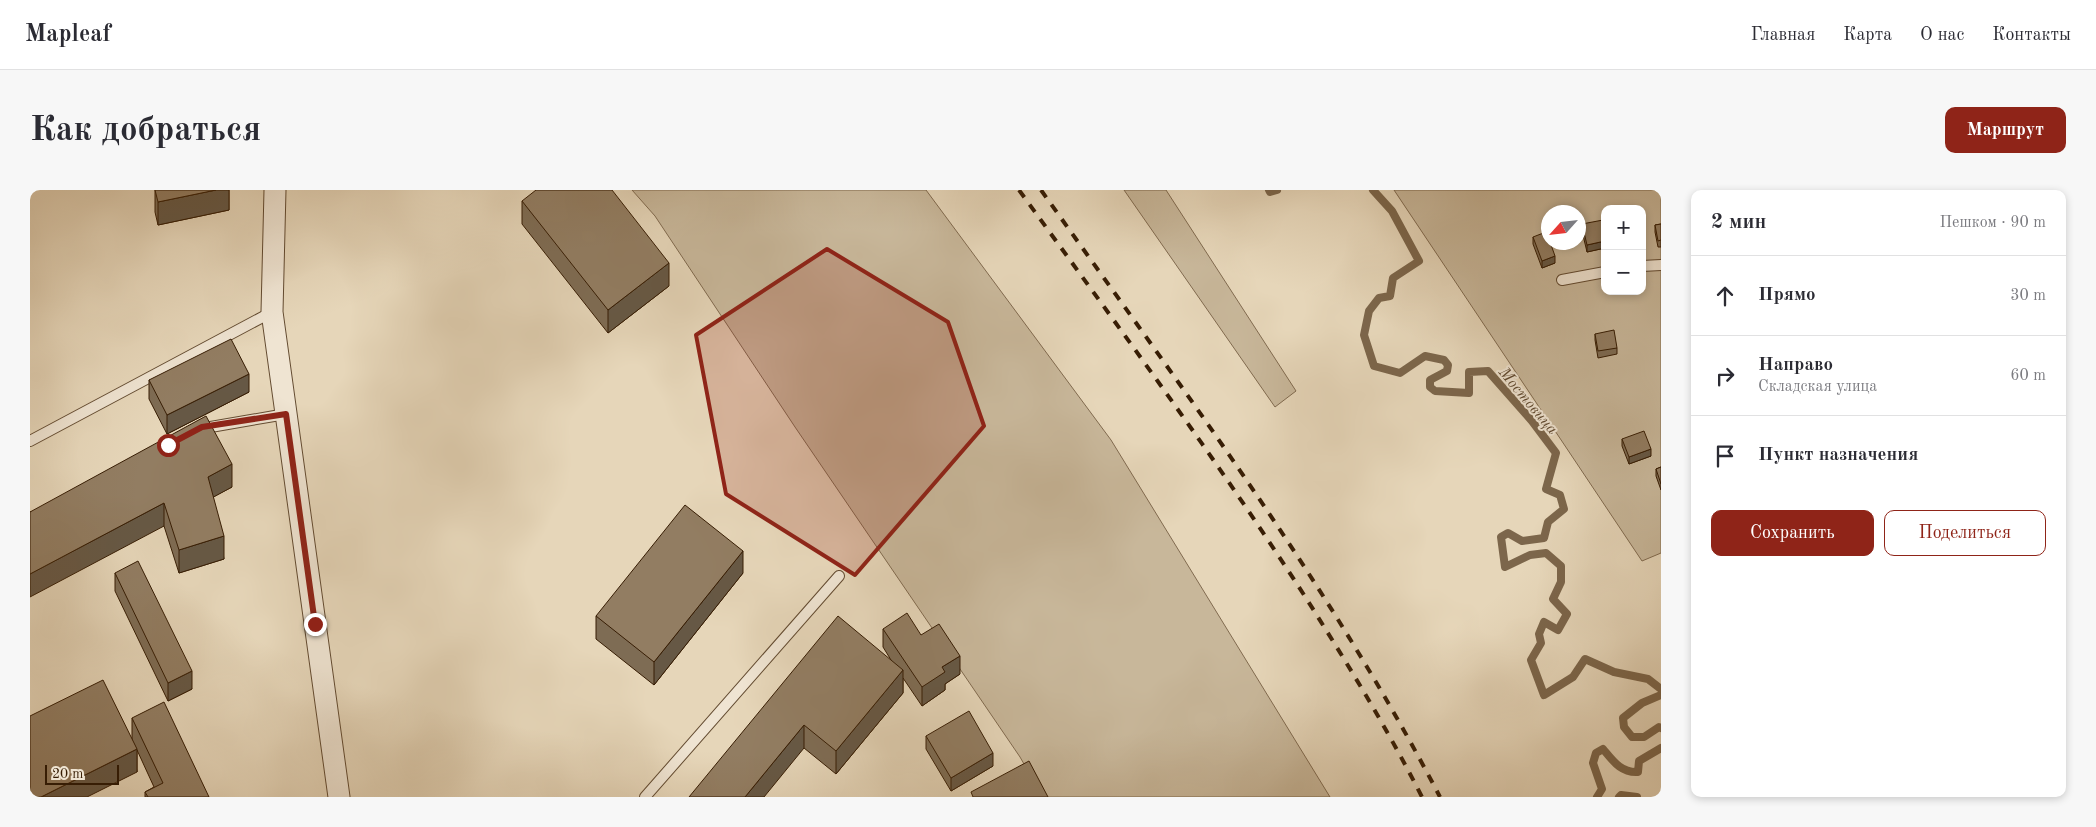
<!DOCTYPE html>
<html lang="ru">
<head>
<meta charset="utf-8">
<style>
	:root { --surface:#fff; --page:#f7f7f7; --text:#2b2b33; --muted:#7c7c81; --line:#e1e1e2; --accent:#8f2418 }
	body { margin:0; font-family:"Old Standard TT",serif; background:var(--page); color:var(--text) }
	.controls { position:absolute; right:15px; top:15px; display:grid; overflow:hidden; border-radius:10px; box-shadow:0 2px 8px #0003 }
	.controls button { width:45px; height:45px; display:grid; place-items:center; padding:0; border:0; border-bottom:1px solid var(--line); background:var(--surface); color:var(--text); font:25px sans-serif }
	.compass { position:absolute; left:1511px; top:15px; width:45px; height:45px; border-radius:50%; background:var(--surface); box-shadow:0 2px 8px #0003; rotate:243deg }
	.scale { position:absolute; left:15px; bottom:12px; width:74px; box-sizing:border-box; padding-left:5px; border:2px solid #371d04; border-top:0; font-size:14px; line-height:18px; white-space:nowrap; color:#371d04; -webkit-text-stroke:4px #efe4d2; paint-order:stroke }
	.stop { position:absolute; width:15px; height:15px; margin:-11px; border:4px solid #8f2418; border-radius:50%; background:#fff }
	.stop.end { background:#8f2418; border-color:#fff; box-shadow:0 1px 5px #0008 }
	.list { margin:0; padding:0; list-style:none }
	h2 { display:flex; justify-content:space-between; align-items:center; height:65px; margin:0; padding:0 20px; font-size:21px }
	h2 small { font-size:16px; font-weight:400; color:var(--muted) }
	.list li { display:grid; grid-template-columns:32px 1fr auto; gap:15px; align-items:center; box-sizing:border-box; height:80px; padding:0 20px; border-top:1px solid var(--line) }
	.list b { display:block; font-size:19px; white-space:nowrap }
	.list p { margin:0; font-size:16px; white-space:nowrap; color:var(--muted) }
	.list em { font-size:16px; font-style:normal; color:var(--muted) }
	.actions { display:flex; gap:10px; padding:15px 20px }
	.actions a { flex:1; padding:11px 0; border:1px solid var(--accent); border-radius:10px; text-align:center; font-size:18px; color:var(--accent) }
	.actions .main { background:var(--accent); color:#fff }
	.icon { flex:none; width:28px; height:28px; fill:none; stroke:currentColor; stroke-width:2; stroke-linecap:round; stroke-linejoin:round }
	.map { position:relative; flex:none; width:1631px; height:607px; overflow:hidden; border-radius:10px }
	header { display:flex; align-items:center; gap:30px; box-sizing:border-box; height:70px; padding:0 25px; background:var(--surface); border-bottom:1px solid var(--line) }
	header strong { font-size:24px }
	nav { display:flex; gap:28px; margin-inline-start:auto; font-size:18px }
	.intro { display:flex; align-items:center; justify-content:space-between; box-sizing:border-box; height:120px; padding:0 30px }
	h1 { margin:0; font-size:35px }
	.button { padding:12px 22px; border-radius:10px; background:var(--accent); color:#fff; font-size:18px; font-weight:700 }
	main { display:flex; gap:30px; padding:0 30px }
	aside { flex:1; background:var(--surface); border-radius:10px; box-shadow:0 2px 8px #0003 }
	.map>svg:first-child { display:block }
	.green { fill:#c8b79a; stroke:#806a4f; fill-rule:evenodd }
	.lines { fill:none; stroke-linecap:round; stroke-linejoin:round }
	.stream { stroke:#7c664b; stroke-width:8 }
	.service-casing { stroke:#634b31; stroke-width:12 }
	.minor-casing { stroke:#634b31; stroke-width:23 }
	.service { stroke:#efe4d2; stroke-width:10 }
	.minor { stroke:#efe4d2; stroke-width:21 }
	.rail { stroke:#371d04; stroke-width:4; stroke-dasharray:9 9; stroke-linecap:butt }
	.wall { fill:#7e6c54; stroke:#371d04 }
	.shaded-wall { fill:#665845; stroke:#371d04 }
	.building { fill:#927d62; stroke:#371d04 }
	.route { stroke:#8f2418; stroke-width:6 }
	.marked { fill:#8f2418; fill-opacity:0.2; stroke:#8f2418; stroke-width:4; stroke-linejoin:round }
	.labels { text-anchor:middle; stroke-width:4; stroke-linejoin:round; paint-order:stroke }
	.water-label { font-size:16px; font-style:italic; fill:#5f482e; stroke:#efe4d2 }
</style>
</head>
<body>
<header>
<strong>Mapleaf</strong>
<nav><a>Главная</a><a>Карта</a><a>О нас</a><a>Контакты</a></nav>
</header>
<div class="intro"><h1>Как добраться</h1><a class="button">Маршрут</a></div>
<main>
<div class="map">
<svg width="1631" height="607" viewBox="0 0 1631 607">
	<rect width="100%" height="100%" fill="#e6d6b9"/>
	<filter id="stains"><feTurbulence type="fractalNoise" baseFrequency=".004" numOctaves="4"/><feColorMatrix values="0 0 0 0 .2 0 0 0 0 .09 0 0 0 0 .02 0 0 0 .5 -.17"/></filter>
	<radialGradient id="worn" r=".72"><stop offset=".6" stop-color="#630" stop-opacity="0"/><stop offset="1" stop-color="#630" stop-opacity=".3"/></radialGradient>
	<g class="green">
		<path d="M602,0H896L1081,250L1300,607H1013L990,567L765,237L625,26Z"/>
		<path d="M1094,0H1136L1266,201L1245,217Z"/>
		<path d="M1364,0H1631V363L1612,371ZM1575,19H1612V101H1575ZM1518,22H1548V52H1518Z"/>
	</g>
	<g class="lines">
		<g class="stream">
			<path d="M1239,0L1240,2L1247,0"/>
			<path d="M1343,0L1362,21L1389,71L1363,88L1360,106L1349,108L1339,121L1334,145L1344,176L1370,183L1395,166L1414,170L1418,175L1417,181L1400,190V197L1405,201L1439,203V182L1458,181L1502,231L1526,263L1516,299L1530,305L1534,319L1518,332L1514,348L1492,351L1478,343L1471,347L1475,377L1500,365L1516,363L1531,376V392L1523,409L1537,424L1528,440L1514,432L1509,444L1511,453L1501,470L1514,505L1543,487L1555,469L1584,482L1618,489L1631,499"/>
			<path d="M1631,505L1612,513L1593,528L1594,537L1602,547H1614L1629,537L1631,538"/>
			<path d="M1567,607L1572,599L1563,573L1566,563L1573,559C1583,571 1591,583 1608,582L1609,571L1631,558"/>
			<path d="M1589,607L1591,605L1607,607"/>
		</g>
		<g class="service-casing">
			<g id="service">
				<path d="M1612,76L1631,75"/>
				<path d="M1532,90L1575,82"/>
				<path d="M169,239L256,224"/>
				<path d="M0,251L242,122"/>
				<path d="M615,607L809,386"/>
			</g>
		</g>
		<g class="minor-casing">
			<path id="minor" d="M245,0L242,122L309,607"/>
		</g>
		<use href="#service" class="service"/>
		<use href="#minor" class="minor"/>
		<g class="rail">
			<path d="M989,0C1087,135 1186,268 1276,408C1317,473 1357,538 1392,607"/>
			<path d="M1011,0C1151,197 1298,392 1410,607"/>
		</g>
	</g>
	<g class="wall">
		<path d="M125,0H199V20L128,35L125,22Z"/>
		<path d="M492,11L639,96L578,143L492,34Z"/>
		<path d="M1552,34L1575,37V58L1557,62L1552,41Z"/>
		<path d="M1631,34V57H1628L1625,42V35Z"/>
		<path d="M1503,47L1525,73L1512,78L1503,54Z"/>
		<path d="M1565,144L1587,158V164L1568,168L1565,150Z"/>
		<path d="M119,190L219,202L137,244L119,209Z"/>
		<path d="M1592,249L1621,266L1599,274L1592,256Z"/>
		<path d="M1631,277V300L1626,286V279Z"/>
		<path d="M202,297L183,307L194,369L149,383L134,336L0,322Z"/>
		<path d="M85,383L162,499L138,511L85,401Z"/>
		<path d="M713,383L624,495L566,449V426Z"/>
		<path d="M853,439L891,445L930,484L915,494V500L892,516L873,488V503L806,584L774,558L659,607L861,470L853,457Z"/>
		<path d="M102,528L179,607H115V602L124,597L107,560V582L102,550Z"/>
		<path d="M896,546L963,576L921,601L896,559Z"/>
	</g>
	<g class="shaded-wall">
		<path d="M186,0H199V20L128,35V12Z"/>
		<path d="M1575,51V58L1557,62V55Z"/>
		<path d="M1615,55V62L1612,63V56Z"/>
		<path d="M1525,66V73L1512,78V71Z"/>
		<path d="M639,73V96L578,143V120Z"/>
		<path d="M219,184V202L137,244V225Z"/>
		<path d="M1621,259V266L1599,274V267Z"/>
		<path d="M202,274V297L178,310V287Z"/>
		<path d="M134,313V336L0,407V384Z"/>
		<path d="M194,346V369L149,383V360Z"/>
		<path d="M713,361V383L624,495V472Z"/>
		<path d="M930,466V484L915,494V500L892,516V497L912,477Z"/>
		<path d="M873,480V503L806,584V561Z"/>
		<path d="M162,481V499L138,511V493Z"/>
		<path d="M774,535V558L734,607H715Z"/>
		<path d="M107,559V582L57,607H11Z"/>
		<path d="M963,563V576L921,601V588Z"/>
	</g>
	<g class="building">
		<path d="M125,0H186L128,12Z"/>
		<path d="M506,0H582L639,73L578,120L492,11Z"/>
		<path d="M1573,30L1575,37V51L1557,55L1552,34Z"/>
		<path d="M1631,34V50L1628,51L1625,35Z"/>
		<path d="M1516,42L1518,49V52H1520L1525,66L1512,71L1503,47Z"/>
		<path d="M1612,43L1615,55L1612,56Z"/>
		<path d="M1584,140L1587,158L1568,161L1565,144Z"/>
		<path d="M201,149L219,184L137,225L119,190Z"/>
		<path d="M176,226L202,274L178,287L194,346L149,360L134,313L0,384V322Z"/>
		<path d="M1614,241L1621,259L1599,267L1592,249Z"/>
		<path d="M1631,277V294L1626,279Z"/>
		<path d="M655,315L713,361L624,472L566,426Z"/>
		<path d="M108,371L162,481L138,493L85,383Z"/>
		<path d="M877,423L891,445L909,434L930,466L912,477L915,482L892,497L853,439Z"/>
		<path d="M808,426L873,480L806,561L774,535L715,607H659Z"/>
		<path d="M73,490L107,559L11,607H0V526Z"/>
		<path d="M134,512L179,607H118L115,602L133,593L102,528Z"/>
		<path d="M939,521L963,563L921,588L896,546Z"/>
		<path d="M999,571L1018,607H943L941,602Z"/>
	</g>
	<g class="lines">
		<path class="route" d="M138,255L172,237L256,224L285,434"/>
	</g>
	<path class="marked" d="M797,59L918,132L954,236L825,385L696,304L666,145Z"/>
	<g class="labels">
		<g class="water-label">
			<text transform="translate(1499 210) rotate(50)" y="6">Мостовица</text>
		</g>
	</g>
	<rect width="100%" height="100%" filter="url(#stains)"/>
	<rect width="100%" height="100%" fill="url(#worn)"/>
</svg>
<div class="controls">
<button>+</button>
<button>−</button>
</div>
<svg class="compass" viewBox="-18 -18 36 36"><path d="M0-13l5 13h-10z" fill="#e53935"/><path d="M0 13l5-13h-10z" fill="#7c7c81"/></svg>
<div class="scale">20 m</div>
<div class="stop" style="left:138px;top:255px"></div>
<div class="stop end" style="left:285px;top:434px"></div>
</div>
<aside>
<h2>2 мин<small>Пешком · 90 m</small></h2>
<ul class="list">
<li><svg class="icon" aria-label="ahead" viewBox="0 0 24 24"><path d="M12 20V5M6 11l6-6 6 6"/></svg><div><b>Прямо</b></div><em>30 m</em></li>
<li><svg class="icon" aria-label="right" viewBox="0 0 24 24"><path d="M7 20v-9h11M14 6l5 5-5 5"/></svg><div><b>Направо</b><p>Складская улица</p></div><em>60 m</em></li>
<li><svg class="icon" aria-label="arrive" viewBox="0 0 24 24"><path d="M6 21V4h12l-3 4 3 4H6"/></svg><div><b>Пункт назначения</b></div></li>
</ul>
<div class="actions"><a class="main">Сохранить</a><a>Поделиться</a></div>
</aside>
</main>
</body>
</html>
